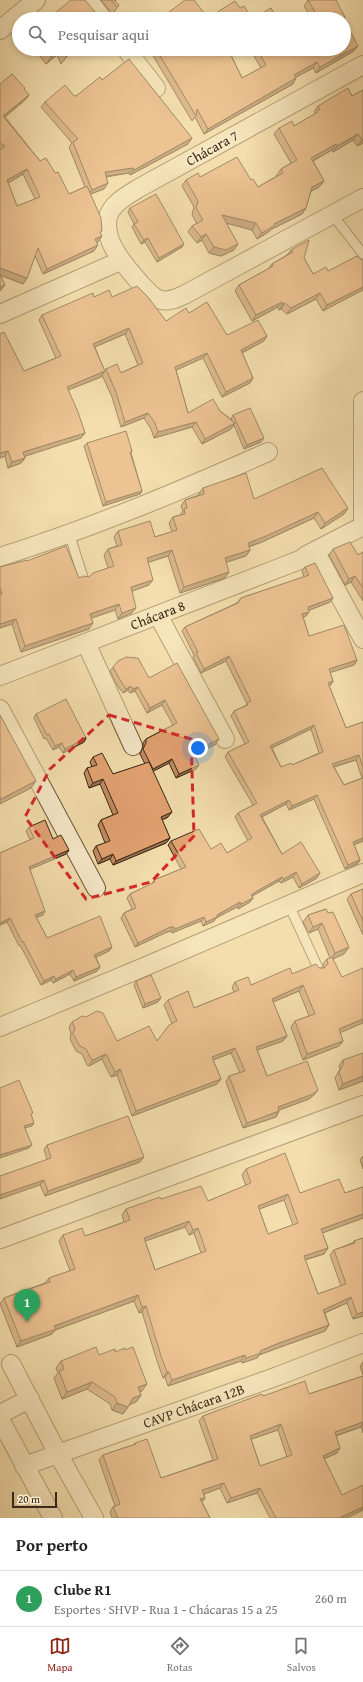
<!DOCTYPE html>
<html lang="pt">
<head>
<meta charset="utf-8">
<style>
	:root { --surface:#fff; --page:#f6f6f6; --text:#222; --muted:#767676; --line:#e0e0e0; --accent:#8f2418 }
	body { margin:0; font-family:"Gentium Book Plus",serif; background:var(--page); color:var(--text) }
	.scale { position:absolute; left:12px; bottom:10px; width:45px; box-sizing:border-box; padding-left:4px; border:2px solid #3a2a17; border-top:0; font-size:11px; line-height:14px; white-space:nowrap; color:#3a2a17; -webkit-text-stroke:3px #f8eaca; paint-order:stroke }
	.you { position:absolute; left:198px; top:748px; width:14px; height:14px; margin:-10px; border:3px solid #fff; border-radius:50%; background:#1a73e8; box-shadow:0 0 0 6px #1a73e833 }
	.badge { display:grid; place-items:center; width:26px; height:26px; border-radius:50%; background:var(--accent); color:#fff; font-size:13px; font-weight:700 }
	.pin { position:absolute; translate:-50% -33px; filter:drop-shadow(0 1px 2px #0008) }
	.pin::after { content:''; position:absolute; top:21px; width:14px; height:12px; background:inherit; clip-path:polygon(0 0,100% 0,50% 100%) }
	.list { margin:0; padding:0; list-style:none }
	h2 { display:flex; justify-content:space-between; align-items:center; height:52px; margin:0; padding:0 16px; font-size:17px }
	h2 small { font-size:13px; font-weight:400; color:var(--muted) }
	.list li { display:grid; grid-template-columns:26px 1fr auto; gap:12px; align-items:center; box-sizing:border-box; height:56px; padding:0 16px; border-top:1px solid var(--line) }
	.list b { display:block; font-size:15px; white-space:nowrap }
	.list p { margin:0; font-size:13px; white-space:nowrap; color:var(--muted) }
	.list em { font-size:13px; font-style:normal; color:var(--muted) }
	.icon { flex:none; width:22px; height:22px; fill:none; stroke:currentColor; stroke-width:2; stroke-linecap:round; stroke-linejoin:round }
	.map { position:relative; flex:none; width:363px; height:1518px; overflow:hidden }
	.search { position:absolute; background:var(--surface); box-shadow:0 2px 6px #0003; left:12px; right:12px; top:12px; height:44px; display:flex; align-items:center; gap:10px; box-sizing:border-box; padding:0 14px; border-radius:22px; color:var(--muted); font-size:15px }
	.sheet { height:108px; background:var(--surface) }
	nav { display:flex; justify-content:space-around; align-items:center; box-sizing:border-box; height:56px; border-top:1px solid var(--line); background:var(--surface); font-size:11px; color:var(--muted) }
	nav a { display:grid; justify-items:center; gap:2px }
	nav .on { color:var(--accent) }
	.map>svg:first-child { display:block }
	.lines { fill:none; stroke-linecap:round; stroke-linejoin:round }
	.lane-casing { stroke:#68573c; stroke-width:11 }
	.street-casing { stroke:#68573c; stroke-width:20 }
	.lane { stroke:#f8eaca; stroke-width:9 }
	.street { stroke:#f8eaca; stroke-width:18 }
	.wall { fill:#c48c63; stroke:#3a2a17; fill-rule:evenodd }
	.shaded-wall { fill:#a07250; stroke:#3a2a17 }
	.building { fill:#e4a373; stroke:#3a2a17; fill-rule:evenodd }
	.marked { fill:none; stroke:#d62828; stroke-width:3; stroke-dasharray:8 5; stroke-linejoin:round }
	.labels { text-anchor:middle; stroke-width:3; stroke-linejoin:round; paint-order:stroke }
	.street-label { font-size:14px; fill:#3a2a17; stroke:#f8eaca }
</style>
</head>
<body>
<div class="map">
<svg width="363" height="1518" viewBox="0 0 363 1518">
	<rect width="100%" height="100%" fill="#f4dead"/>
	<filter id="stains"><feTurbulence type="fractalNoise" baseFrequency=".005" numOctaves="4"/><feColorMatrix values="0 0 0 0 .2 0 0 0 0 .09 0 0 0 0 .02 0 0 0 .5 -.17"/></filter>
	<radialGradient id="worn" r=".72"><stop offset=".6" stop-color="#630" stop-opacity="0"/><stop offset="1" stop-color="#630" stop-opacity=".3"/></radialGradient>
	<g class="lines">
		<g class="lane-casing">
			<g id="lane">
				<path d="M332,214L363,254"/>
				<path d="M69,533L83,577"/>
				<path d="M289,905L318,968"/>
			</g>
		</g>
		<g class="street-casing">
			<g id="street">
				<path d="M88,0L103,19"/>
				<path d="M0,30L36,0"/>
				<path d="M126,49L156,88"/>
				<path d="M363,65L139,188C128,195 112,203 108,217C102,241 126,267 140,283C146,289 152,298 161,300C169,302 177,298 184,295L363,198"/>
				<path d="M0,314L120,261"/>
				<path d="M305,556L363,526V401"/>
				<path d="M0,557C92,528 180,491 268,452"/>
				<path d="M158,615L225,739"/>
				<path d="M86,643L133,746"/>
				<path id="s1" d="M0,676L310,556L317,557L320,560L363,639"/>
				<path d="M0,709L96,888"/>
				<path d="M0,1027L144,967L363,873"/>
				<path d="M0,1239L363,1105"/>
				<path d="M11,1364L58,1454L94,1518"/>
				<path d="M0,1414L30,1399"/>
				<path d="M0,1419L53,1518"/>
				<path id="s2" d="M24,1466L278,1376L363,1343"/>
			</g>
		</g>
		<use href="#lane" class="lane"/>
		<use href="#street" class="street"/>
	</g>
	<g class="wall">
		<path d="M101,0H116L115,1L119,5L114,12L112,14Z"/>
		<path d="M308,0L345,17L344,19H312L304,6Z"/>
		<path d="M34,49H73L61,64L57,55L46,64Z"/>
		<path d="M149,49H231L229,51L242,78L261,68L250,49H344L354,51L316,73L313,68L296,77L293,84L204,134L195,117L192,121Z"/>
		<path d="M102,80L188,144L130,175L129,173L106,177L104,189L90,194L100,234L98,242H97L94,251L43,274L35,256L27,278L23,284L0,275L1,290L0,291V84L24,89L29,95L25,100L5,117L40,161L55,173L69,194L85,187L69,147L72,143L41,107L45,102L76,96ZM23,174L35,199L17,206L8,183Z"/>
		<path d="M363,90V143L357,146L353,140L333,152L332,150L313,161L324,181L319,187L311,191L306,208L302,214L272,229L270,231L257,239L252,230L227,223L234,250L221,256L209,253L202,240L197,243L188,232L192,226L197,224L192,215L194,207L182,186L186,180L200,177L251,180L258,187L277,176H276L281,169L291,163L274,134L279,128L294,126L315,114L314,112L318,106L352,96Z"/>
		<path d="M130,208L182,247L157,262L145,242L141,244L132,227L134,224L128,212Z"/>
		<path d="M291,250L304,258L313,274L328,271L362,260L323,311L316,299L287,314L281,309L279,310L278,307L252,321L235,291L239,285L268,269L272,264L287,255Z"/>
		<path d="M94,297H112L166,321L189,313L227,335L264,341L242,353L253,378L250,383L222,397L203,358L176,370L188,413L220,411L232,420L231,419L233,415L261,442L244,449L234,425L231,429L202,444L192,427L154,438L151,429L144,418L121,427L112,397L102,375L101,377L68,390L85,433L81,438L24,456L25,458L21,463L8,468L5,456L0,458V334L24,371L56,358L39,320L42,315ZM125,334L138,365L121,373L106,369L104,370L95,347Z"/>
		<path d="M87,443L132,451L131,453L142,491L140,494L103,506L84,446Z"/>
		<path d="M203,488L254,499L348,508L344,514L321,529L314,518L262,542L249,547L250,550L246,556L226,562L225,578L180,593L168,556L148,562L149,585L132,591V613L118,619L115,610L91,618L89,629L21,652L12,624L0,628V567L27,561L79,578L89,577L108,568L104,555L108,549L117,546L114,537L118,531L155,537L172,532L169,523L173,517L180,515L183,511L181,506L185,500L199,495V494Z"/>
		<path d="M333,549L358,555L363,552V601L351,582L345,585L329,555Z"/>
		<path d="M305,567L333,598L330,602L309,610L306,616L303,617L309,636L357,660L354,665L330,672L333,681L330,686H329L346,728L363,722V841L354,845L360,860L357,864L345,869L314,799L289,810L286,804L262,817L282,854L317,878L299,888L293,877L281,883L279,881L254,895L252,896L253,898L250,902L238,909L237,907L216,918L214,921L203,926L201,921L172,933L171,931L167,932L135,947L121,918L124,913L132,909L127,898L130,894L152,884L154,880L181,869L168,845L171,841L227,853L248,841L235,817L238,813L253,805L225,757L228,752L245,744L231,716L234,711L245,706L247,704L226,661L201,673L193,657L194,655L182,631L185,627L237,603L241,598L304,577L302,571ZM311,729L319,753L292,765L281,767L272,748ZM356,760L362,778L344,785L334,767Z"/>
		<path d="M113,667L149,678L216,744L194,755L196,769L176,778L169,763L153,771L168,817L162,820L170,838L166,843L113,865L110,859L98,864L93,851L96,846L105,843L98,825L101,820L113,815L100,784L89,788L84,773L87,768L92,767L90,762L93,757L113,774L145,764L140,754L143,747V743L146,739L173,725L162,705L147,713L135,691L130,693L128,690L123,693L117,685L110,671Z"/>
		<path d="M36,714L86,738L84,742L63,753L59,747L53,750L46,738L44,739L34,718Z"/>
		<path d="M29,827L53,839L69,850L66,854L30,869L43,915L36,917L47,938L112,947L109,951L96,957L100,967L97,971L74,981L70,974L53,983L51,980L41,985L20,945L19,946L7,922L0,925V853L30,840L26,831Z"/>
		<path d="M363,889V935L347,899L351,894Z"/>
		<path d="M326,909L344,954L333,958L340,1033L343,1041L339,1046L303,1060L291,1027L295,1021L309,1016L299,991L273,1002L287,1036L283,1041L257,1050L267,1076L314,1095L309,1099L279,1110V1111L276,1117L243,1128L226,1082L229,1076L240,1073L231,1053L213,1060L221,1079L217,1084L132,1116L117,1075L111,1077L102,1059L89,1066L87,1065L82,1054L76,1051L70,1039L71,1034L69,1027L72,1022L117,1041H157L172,1024L164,1005L168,1000L194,1008L234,992L232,987L235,982L251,985L319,968H324L323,964L327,959L330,958L318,929L309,933L303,922L308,915Z"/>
		<path d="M136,981L158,1002L143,1008L134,985Z"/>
		<path d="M343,1060L363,1081L339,1090L335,1078L340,1069L339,1066Z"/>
		<path d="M47,1145L140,1162L45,1196L40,1185L47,1159L44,1150Z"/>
		<path d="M363,1156V1169L360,1160Z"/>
		<path d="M246,1169L300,1193H345L363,1187V1218L322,1233L328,1248L324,1254L305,1260L318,1294L341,1286L330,1255L334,1250L352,1243L354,1241L363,1238V1316L353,1319L347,1303L325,1313L329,1325L325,1331L275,1349L259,1355L257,1358L242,1363L241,1361L168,1386L165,1377L163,1378L157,1361L142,1312L139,1313L134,1301L55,1330L52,1334L17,1347L0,1304L4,1298L45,1283L49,1278L70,1271L59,1241L63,1235L85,1236L124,1222L122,1215L126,1209L161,1199L208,1201L246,1186L242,1175ZM284,1200L293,1225L268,1234L259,1209ZM185,1227L189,1235L194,1233L201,1253L155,1270L145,1241Z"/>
		<path d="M115,1352L142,1391L140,1392L141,1395L136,1402L130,1404L123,1414L112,1410L110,1404L87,1389L62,1399L54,1378L58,1373L56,1368L61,1361L99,1355Z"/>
		<path d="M363,1362V1375L360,1366Z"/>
		<path d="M363,1376V1433L361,1427L336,1436L337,1453L324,1459L347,1518H270L257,1493L227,1503L220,1488L204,1494L205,1498L202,1502L210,1518H112L110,1512L113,1507L115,1506L99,1460L103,1455L133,1445L135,1443L161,1478L213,1460L199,1421L203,1416L263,1396L309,1394ZM278,1430L287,1457L260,1466L251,1439Z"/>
	</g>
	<g class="shaded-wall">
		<path d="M358,46L354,51L316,73L320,67Z"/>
		<path d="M61,49L57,55L46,64L51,57Z"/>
		<path d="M317,62L313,68L291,80L294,75Z"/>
		<path d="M296,78L293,84L204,134L208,129Z"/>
		<path d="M29,95L25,100L0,121L3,116Z"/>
		<path d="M358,134L353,140L333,152L337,146Z"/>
		<path d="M192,138L188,144L130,175L134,170Z"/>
		<path d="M363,139V143L357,146L362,140Z"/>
		<path d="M336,144L332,150L307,164L311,158Z"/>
		<path d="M133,168L129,173L101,177L105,172Z"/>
		<path d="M27,169L23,174L3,186L7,180Z"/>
		<path d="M324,181L319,187L308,193L312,187Z"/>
		<path d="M108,183L104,189L88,195L92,190Z"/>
		<path d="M306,208L302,214L272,229L270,231L257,239L262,233L274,224Z"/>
		<path d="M222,215L256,223L252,230L218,221Z"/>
		<path d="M206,234L202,240L197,243L201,237Z"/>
		<path d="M102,236L98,242L91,245L95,239Z"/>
		<path d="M148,238L145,242L141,244L144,240Z"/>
		<path d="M184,244L182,247L157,262L159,258Z"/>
		<path d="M238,244L234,250L221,256L209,253L214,247Z"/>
		<path d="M98,245L94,251L43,274L47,269Z"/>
		<path d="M0,268L27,278L23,284L0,275Z"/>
		<path d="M5,285L1,290L0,291V287Z"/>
		<path d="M363,287V290L323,311L327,305Z"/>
		<path d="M320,293L316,299L287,314L291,308Z"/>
		<path d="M282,302L278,307L252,321L256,315Z"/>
		<path d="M285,303L281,309L279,310L283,304Z"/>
		<path d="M129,328L125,334L90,349L93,344Z"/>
		<path d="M267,336L264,341L237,355L241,350Z"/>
		<path d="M207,353L203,358L172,372L175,367Z"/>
		<path d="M105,371L101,377L63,392L67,387Z"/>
		<path d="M253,378L250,383L222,397L226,392Z"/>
		<path d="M148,413L144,418L121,427L125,422Z"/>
		<path d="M196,422L192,427L154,438L158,432Z"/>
		<path d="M235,423L231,429L202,444L205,439Z"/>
		<path d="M85,433L81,438L20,458L23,452Z"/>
		<path d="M264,438L261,442L244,449L247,445Z"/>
		<path d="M8,451L5,456L0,458V453Z"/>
		<path d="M25,458L21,463L8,468L12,462Z"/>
		<path d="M142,491L140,494L103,506L106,502Z"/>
		<path d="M348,508L344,514L321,529L325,523Z"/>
		<path d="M318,512L314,518L262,542L244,548L248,543Z"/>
		<path d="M172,550L168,556L143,564L147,558Z"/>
		<path d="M250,550L246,556L221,564L225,558Z"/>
		<path d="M229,572L225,578L180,593L184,587Z"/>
		<path d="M355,576L351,582L345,585L349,579Z"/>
		<path d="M153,580L149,585L127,593L131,587Z"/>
		<path d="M333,598L330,602L305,612L308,607Z"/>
		<path d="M119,604L115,610L86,620L90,614Z"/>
		<path d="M136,608L132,613L118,619L122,613Z"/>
		<path d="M309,612L306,616L299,619L302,614Z"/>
		<path d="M16,619L12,624L0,628V624Z"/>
		<path d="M93,623L89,629L21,652L25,646Z"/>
		<path d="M229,656L226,661L201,673L204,669Z"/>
		<path d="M357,660L354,665L326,674L329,669Z"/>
		<path d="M333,681L330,686L325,687L328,683Z"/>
		<path d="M131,686L128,690L123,693L126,689Z"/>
		<path d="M138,687L135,691L130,693L133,689Z"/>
		<path d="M165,700L162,705L147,713L150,708Z"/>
		<path d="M314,725L311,729L267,750L270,746Z"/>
		<path d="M86,738L84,742L63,753L65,749Z"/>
		<path d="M219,739L216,744L190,757L193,752Z"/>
		<path d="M62,743L59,747L53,750L55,746Z"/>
		<path d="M359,755L356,760L329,768L332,764Z"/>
		<path d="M172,759L169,763L150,773L153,769Z"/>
		<path d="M199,765L196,769L176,778L179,774Z"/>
		<path d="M103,779L100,784L89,788L93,783Z"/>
		<path d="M36,781L31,788L0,804V800L1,799Z"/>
		<path d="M317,795L314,799L289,810L292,806Z"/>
		<path d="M289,800L286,804L257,819L260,815Z"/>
		<path d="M172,812L168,817L158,822L161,817Z"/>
		<path d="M170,838L166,843L113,865L116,861Z"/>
		<path d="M363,838V841L350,846L353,842Z"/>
		<path d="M69,850L66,854L26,871L29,867Z"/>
		<path d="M113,854L110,859L98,864L102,859Z"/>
		<path d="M360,860L357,864L345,869L348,865Z"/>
		<path d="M296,872L293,877L281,883L284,879Z"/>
		<path d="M320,873L317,878L299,888L302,884Z"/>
		<path d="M282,877L279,881L254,895L248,899L251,895L257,891Z"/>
		<path d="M253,898L250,902L238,909L241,904Z"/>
		<path d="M240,902L237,907L216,918L214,921L203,926L206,922Z"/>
		<path d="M45,911L43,915L32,919L35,915Z"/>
		<path d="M204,917L201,921L172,933L175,929Z"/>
		<path d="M10,918L7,922L0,925V923Z"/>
		<path d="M322,923L318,929L309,933L313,927Z"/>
		<path d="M170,927H174L171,931L167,932L135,947L138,943Z"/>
		<path d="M112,947L109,951L92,959L94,955Z"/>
		<path d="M349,947L344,954L331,960L335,953Z"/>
		<path d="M100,967L97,971L74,981L76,977Z"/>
		<path d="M73,970L70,974L53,983L56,979Z"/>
		<path d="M54,976L51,980L41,985L44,981Z"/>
		<path d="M303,985L299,991L268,1004L272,999Z"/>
		<path d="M161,998L158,1002L143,1008L145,1004Z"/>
		<path d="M363,1019V1023L335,1035L339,1029Z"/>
		<path d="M287,1036L283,1041L252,1052L256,1047Z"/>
		<path d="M343,1041L339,1046L303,1060L307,1054Z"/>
		<path d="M235,1048L231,1053L208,1062L212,1057Z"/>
		<path d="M106,1054L102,1059L89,1066L93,1060Z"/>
		<path d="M120,1069L117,1075L111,1077L115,1072Z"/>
		<path d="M363,1076V1081L339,1090L343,1084Z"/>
		<path d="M221,1079L217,1084L132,1116L136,1111Z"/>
		<path d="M318,1090L314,1095L309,1099L274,1112L278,1107Z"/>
		<path d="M279,1111L276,1117L243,1128L247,1123Z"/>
		<path d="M34,1123L32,1126L22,1129L24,1126Z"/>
		<path d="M32,1145L29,1148L0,1158V1155Z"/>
		<path d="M144,1157L140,1162L45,1196L48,1191Z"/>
		<path d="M44,1180L40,1185L0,1199V1195Z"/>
		<path d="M288,1194L284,1200L254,1211L258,1206Z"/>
		<path d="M363,1214V1218L317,1235L321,1229Z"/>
		<path d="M189,1221L185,1227L140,1243L144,1238Z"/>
		<path d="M198,1228L194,1233L189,1235L193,1230Z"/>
		<path d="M328,1248L324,1254L300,1261L304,1256Z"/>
		<path d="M138,1295L134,1301L55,1330L52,1334L17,1347L21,1341L54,1326Z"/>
		<path d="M351,1297L347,1303L319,1315L323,1310Z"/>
		<path d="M146,1306L142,1312L139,1313L142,1307Z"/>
		<path d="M363,1312V1316L353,1319L357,1314Z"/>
		<path d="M329,1325L325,1331L275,1349L259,1355L257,1358L242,1363L246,1358L260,1351L279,1343Z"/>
		<path d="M245,1355L241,1361L168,1386L172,1380Z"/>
		<path d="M167,1372H169L165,1377L163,1378Z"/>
		<path d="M92,1382L87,1389L62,1399L67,1392Z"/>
		<path d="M147,1384L142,1391L133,1394L138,1387Z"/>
		<path d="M141,1395L136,1402L129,1405L133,1398Z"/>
		<path d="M117,1403L128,1407L123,1414L112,1410Z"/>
		<path d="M363,1422V1423L361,1427L331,1437L335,1432Z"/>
		<path d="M281,1424L278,1430L246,1441L250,1436Z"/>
		<path d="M340,1448L337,1453L319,1461L323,1456Z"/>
		<path d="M224,1483L220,1488L199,1496L202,1490Z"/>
		<path d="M260,1488L257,1493L227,1503L231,1498Z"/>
		<path d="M205,1498L201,1503L200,1499Z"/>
		<path d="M363,1507V1510L347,1518H339Z"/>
	</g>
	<g class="building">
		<path d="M71,0H85L101,19H43L47,16L49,18Z"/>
		<path d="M111,0H114L119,5L117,7Z"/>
		<path d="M185,0H194L208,18L235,1L240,8L244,6L252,19H160Z"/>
		<path d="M308,0H336L345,17L343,19H319Z"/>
		<path d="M271,8L277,19H253Z"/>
		<path d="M344,20L358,46L320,67L317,62L294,75L296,78L208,129L197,109L196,116L156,49H228L242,78L266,65L257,49H344Z"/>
		<path d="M44,49H61L51,57Z"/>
		<path d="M62,49H72L66,57Z"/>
		<path d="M129,59L192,138L134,170L133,168L105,172L108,183L92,190L73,142L78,139L45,102L65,85L74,96H76L100,77L102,80Z"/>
		<path d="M12,74L25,88L24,89L29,95L3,116L40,161L46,158L55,173L58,172L69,194L87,186L101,218L102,231L100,232L102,236L95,239L98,245L47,269L38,248L27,278L0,268V150L5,146L0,143V84ZM27,169L40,197L17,206L7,180Z"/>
		<path d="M348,88L352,96L363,90V139L362,140L358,134L337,146L336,144L311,158L324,181L312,187L306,208L274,224L275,225L262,233L256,223L222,215L238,244L226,250L214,247L206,234L201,237L192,226L203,220L196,208L198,201L186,180L198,173L200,177L237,157L251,180L253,179L258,187L283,173L281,169L297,160L279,128L292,121L294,126L318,112L317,111L320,109L318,106Z"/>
		<path d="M156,194L184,244L159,258L148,238L144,240L134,224L138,222L130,208Z"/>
		<path d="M309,240L304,258L313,274L326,267L328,271L357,256L362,260H363V287L327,305L320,293L291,308L285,303L283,304L282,302L256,315L239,285L273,266L272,264L293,252L291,250Z"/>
		<path d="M0,274L5,285L0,287Z"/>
		<path d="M137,286L148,297L166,321L186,308L189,313L207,302L227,335L258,320L267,336L241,350L253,378L226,392L207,353L175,367L188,413L213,399L220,411L235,423L205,439L196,422L158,432L155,423L148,413L125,422L116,392L106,369L117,364L121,373L143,363L129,328L93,344L105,371L67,387L78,412L85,433L23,452L25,458L12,462L8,451L0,453V334L4,332L24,371L61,356L42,315L93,293L94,297L109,290L112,297Z"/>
		<path d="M250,408L264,438L247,445L233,415Z"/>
		<path d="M126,431L132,451L130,452L142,491L106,502L87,443Z"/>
		<path d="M322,468L348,508L325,523L318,512L266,536L248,543L250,550L225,558L229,572L184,587L172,550L147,558L153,580L131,587L136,608L122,613L119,604L90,614L93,623L25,646L16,619L0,624V594H2L0,588V567L27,560V561L66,546L79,578L84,576L89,577L93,573L114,566L108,549L122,545L118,531L150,521L155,537L177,530L173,517L185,514L184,509L187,508L185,500L204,494L203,488L246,473L254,499Z"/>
		<path d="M350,542L358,555L363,552V588L355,576L349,579L333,549Z"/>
		<path d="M315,563L333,598L308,607L309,612L302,614L309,636L344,625L357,660L329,669L333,681L328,683L346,728L363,722V768L359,755L332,764L344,785L363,778V838L353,842L360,860L348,865L317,795L292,806L289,800L260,815L282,854L301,842L320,873L302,884L296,872L284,879L282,877L257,891L251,895L253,898L241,904L240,902L217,915V917L206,922L204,917L175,929L174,927H170L138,943L124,913L136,908L130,894L155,882L154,880L186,867L171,841L199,829L211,849L221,843L227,853L252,838L238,813L257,803L228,752L249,742L234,711L248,705L247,703L251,701L229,656L204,669L196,653L198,652L185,627L238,603L241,598L309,575L305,567ZM314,725L323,752L292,765L291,763L281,767L270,746Z"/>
		<path d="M126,657L138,658L149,678L177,663L219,739L193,752L199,765L179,774L172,759L153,769L143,749L146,743V739L177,723L165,700L150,708L138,687L133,689L131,686L126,689L120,680L113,667L118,661Z"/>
		<path d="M66,699L86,738L65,749L62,743L55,746L49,734L47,735L36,714Z"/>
		<path d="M0,715L36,781L1,799L0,796Z"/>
		<path d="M102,753L113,774L149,762L172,812L161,817L170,838L116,861L113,854L102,859L96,846L110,841L101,820L118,813L103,779L93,783L87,768L97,765L93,757Z"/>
		<path d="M45,820L53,839L61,835L69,850L29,867L45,911L35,915L47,938L100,916L112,947L94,955L100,967L76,977L73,970L56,979L54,976L44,981L23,941L22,942L10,918L0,923V853L34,838L29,827Z"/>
		<path d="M363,889V921L351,894Z"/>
		<path d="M326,909L328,913L333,912L349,947L335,953L322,923L313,927L308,915Z"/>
		<path d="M332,957L342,977L363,968V1019L339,1029L343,1041L307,1054L295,1021L315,1014L303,985L272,999L287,1036L256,1047L267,1076L307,1061L318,1090L313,1094L278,1107L279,1111L247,1123L229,1076L245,1071L235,1048L212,1057L221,1079L136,1111L120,1069L115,1072L106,1054L93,1060L91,1059L86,1049L80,1046L73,1034L75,1028L72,1022L82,1016L86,1017L97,1011L103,1013L117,1041L149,1026L157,1041L169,1025L177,1021L168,1000L188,991L194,1008L239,990L235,982L248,977L251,985L290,968L292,974L316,964L319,968H324L328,964L327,959Z"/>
		<path d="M151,975L161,998L145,1004L136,981Z"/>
		<path d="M363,1053V1076L343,1084L339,1072L344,1063L343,1060Z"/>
		<path d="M19,1080L33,1113L31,1114L34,1123L24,1126L32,1145L0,1155V1088Z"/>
		<path d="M128,1116L144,1157L48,1191L44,1180L0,1195V1176L51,1158L47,1145Z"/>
		<path d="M285,1153L300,1193L339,1179L345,1193L363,1187V1214L321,1229L328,1248L304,1256L318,1294L346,1284L334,1250L355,1243L354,1241L363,1238V1312L357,1314L351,1297L323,1310L329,1325L279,1343L260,1351L261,1353L246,1358L245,1355L172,1380L169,1372H167L161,1356L146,1306L142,1307L138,1295L54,1326L56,1329L21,1341L4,1298L50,1282L49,1278L75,1269L63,1235L82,1228L85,1236L111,1227L130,1220L126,1209L160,1197L161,1199L201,1186L208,1201L251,1183L246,1169ZM288,1194L298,1223L268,1234L258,1206ZM189,1221L193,1230L198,1228L206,1251L155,1270L144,1238Z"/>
		<path d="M96,1347L99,1355L115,1349V1352L125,1348V1350L133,1347L147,1384L138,1387L141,1395L133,1398L128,1407L117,1403L115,1397L92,1382L67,1392L59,1371L64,1369L61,1361Z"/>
		<path d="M363,1376V1422L335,1432L340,1448L323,1456L342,1495L363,1485V1507L339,1518H276L260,1488L231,1498L224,1483L202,1490L205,1498L200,1499L210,1518H118L113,1507L120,1504L103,1455L136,1444L135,1443L147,1439L161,1478L218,1459L203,1416L262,1394L263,1396L305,1381L309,1394ZM281,1424L292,1455L260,1466L250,1436Z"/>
	</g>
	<path d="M0 0H363V1518H0ZM109,715L191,739L194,836L151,882L86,899L25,817L50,769Z" fill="#f4dead" fill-opacity=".55" fill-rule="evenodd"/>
	<path class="marked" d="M109,715L191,739L194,836L151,882L86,899L25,817L50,769Z"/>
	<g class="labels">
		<g class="street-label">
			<text transform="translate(212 148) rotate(-29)" y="5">Chácara 7</text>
			<text dy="5" stroke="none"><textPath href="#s1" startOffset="169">Chácara 8</textPath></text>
			<text dy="5" stroke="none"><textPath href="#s2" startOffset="180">CAVP Chácara 12B</textPath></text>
		</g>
	</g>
	<rect width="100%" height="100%" filter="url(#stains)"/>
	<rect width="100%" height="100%" fill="url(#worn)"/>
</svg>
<div class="scale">20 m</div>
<div class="you"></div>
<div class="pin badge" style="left:27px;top:1322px;background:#2e9e5b">1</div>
<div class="search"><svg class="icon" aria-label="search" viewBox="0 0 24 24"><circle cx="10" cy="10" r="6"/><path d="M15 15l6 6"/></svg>Pesquisar aqui</div>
</div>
<section class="sheet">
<h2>Por perto<small></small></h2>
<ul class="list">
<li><span class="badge" style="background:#2e9e5b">1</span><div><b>Clube R1</b><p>Esportes · SHVP - Rua 1 - Chácaras 15 a 25</p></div><em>260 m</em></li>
</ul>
</section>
<nav>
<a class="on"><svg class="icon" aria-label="map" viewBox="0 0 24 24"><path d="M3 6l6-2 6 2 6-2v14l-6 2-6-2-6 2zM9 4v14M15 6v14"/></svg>Mapa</a>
<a><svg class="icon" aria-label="directions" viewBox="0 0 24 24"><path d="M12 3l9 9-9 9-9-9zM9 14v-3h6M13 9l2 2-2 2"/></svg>Rotas</a>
<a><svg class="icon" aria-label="saved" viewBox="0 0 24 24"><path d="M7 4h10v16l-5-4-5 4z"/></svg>Salvos</a>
</nav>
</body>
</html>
